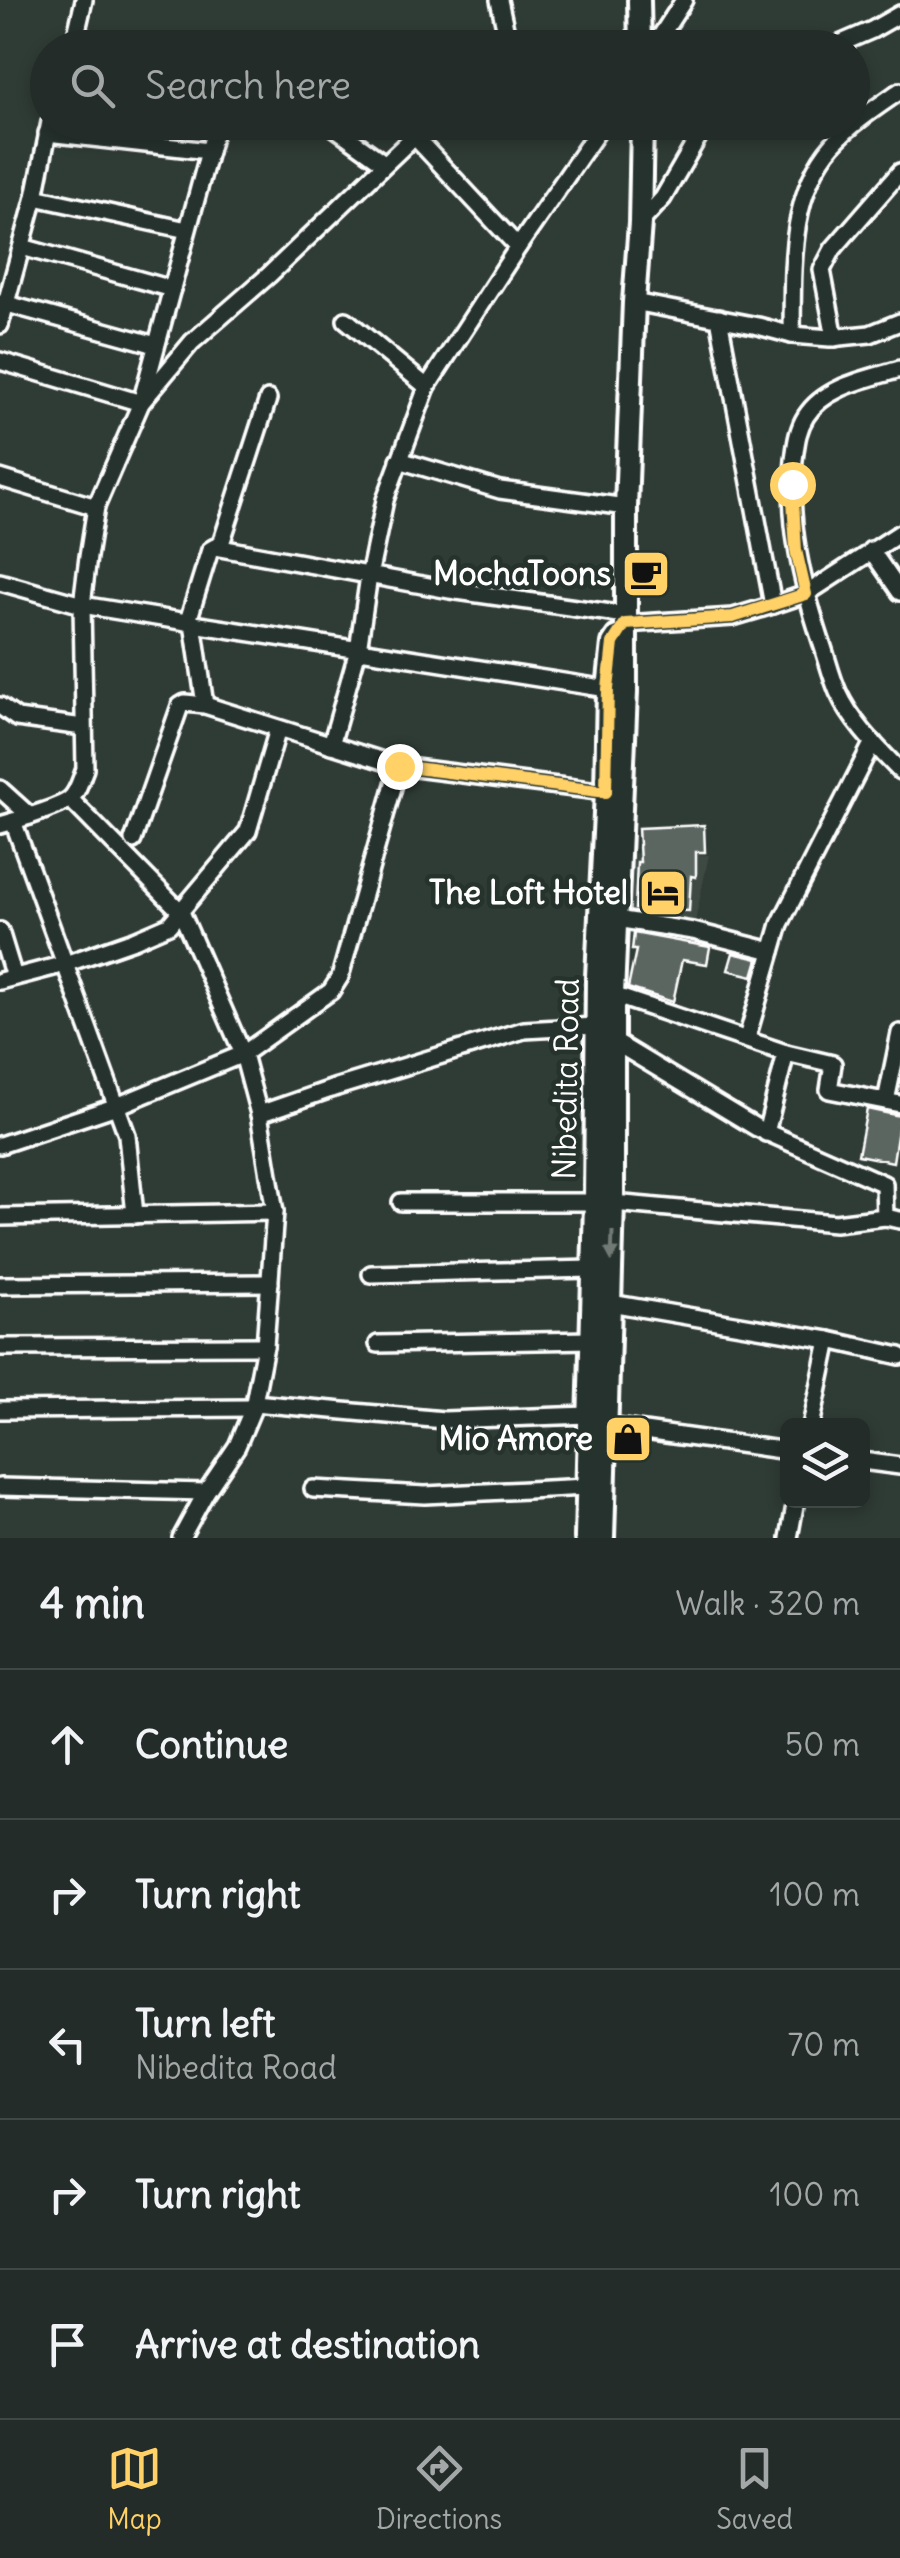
<!DOCTYPE html>
<html lang="en">
<head>
<meta charset="utf-8">
<style>
	:root { --surface:#232c28; --page:#2f3834; --text:#f1f3f6; --muted:#a3a7a8; --line:#404845; --accent:#ffd166 }
	body { margin:0; font-family:Delius,sans-serif; background:var(--page); color:var(--text) }
	.controls { position:absolute; right:30px; bottom:30px; display:grid; overflow:hidden; border-radius:15px; box-shadow:0 5px 15px #0003 }
	.controls button { width:90px; height:90px; display:grid; place-items:center; padding:0; border:0; border-bottom:2px solid var(--line); background:var(--surface); color:var(--text); font:50px sans-serif }
	.stop { position:absolute; width:30px; height:30px; margin:-22px; border:8px solid #ffd166; border-radius:50%; background:#fff }
	.stop.end { background:#ffd166; border-color:#fff; box-shadow:0 2px 10px #0008 }
	.list { margin:0; padding:0; list-style:none }
	h2 { display:flex; justify-content:space-between; align-items:center; height:130px; margin:0; padding:0 40px; font-size:42px }
	h2 small { font-size:32px; font-weight:400; color:var(--muted) }
	.list li { display:grid; grid-template-columns:65px 1fr auto; gap:30px; align-items:center; box-sizing:border-box; height:150px; padding:0 40px; border-top:2px solid var(--line) }
	.list b { display:block; font-size:38px; white-space:nowrap }
	.list p { margin:0; font-size:32px; white-space:nowrap; color:var(--muted) }
	.list em { font-size:32px; font-style:normal; color:var(--muted) }
	.icon { flex:none; width:55px; height:55px; fill:none; stroke:currentColor; stroke-width:2; stroke-linecap:round; stroke-linejoin:round }
	.map { position:relative; flex:none; width:900px; height:1538px; overflow:hidden }
	.search { position:absolute; background:var(--surface); box-shadow:0 5px 15px #0003; left:30px; right:30px; top:30px; height:110px; display:flex; align-items:center; gap:25px; box-sizing:border-box; padding:0 35px; border-radius:55px; color:var(--muted); font-size:38px }
	.sheet { height:880px; background:var(--surface) }
	nav { display:flex; justify-content:space-around; align-items:center; box-sizing:border-box; height:140px; border-top:2px solid var(--line); background:var(--surface); font-size:28px; color:var(--muted) }
	nav a { display:grid; justify-items:center; gap:5px }
	nav .on { color:var(--accent) }
	.map>svg:first-child { display:block }
	.built { fill:#3c4842 }
	.building { fill:#5b6661; stroke:#fff; stroke-width:2.5 }
	.lines { fill:none; stroke-linecap:round; stroke-linejoin:round }
	.minor-casing { stroke:#fff; stroke-width:22 }
	.tertiary-casing { stroke:#fff; stroke-width:28 }
	.minor { stroke:#26332d; stroke-width:15 }
	.tertiary { stroke:#26332d; stroke-width:20 }
	.oneway { fill:#727a76 }
	.route { stroke:#ffd166; stroke-width:12 }
	.labels { text-anchor:middle; stroke-width:9; stroke-linejoin:round; paint-order:stroke }
	.poi-label { font-size:32px; font-weight:bold; fill:#fff; stroke:#26332d; text-anchor:end }
	.street-label { font-size:32px; fill:#fff; stroke:#26332d }
</style>
</head>
<body>
<div class="map">
<svg width="900" height="1538" viewBox="0 0 900 1538">
	<rect width="100%" height="100%" fill="#2f3b35"/>
	<filter id="ink" filterUnits="userSpaceOnUse"><feTurbulence type="fractalNoise" baseFrequency=".01" numOctaves="2"/><feDisplacementMap in="SourceGraphic" scale="20" xChannelSelector="R" yChannelSelector="G"/><feConvolveMatrix kernelMatrix="1 2 1 2 8 2 1 2 1" color-interpolation-filters="sRGB"/></filter>
	<g filter="url(#ink)">
		<path class="built" d="M627,853L709,855L694,927L629,916Z"/>
		<g class="building">
			<path d="M704,825L705,852H696V877L691,876L689,911L635,909L637,862H640L638,828Z"/>
			<path d="M634,933L710,947L707,964L682,960L673,1002L628,988L636,950H632Z"/>
			<path d="M733,953L758,959L753,976L728,970Z"/>
			<path d="M867,1109L900,1116L893,1162L858,1155Z"/>
		</g>
		<g class="lines">
			<g class="minor-casing">
				<g id="minor">
					<path d="M499,0L506,32L518,48"/>
					<path d="M77,36L117,48"/>
					<path d="M73,48L84,0"/>
					<path d="M653,48L684,0"/>
					<path d="M830,48L872,30L900,14"/>
					<path d="M327,122L384,163"/>
					<path d="M47,133L209,151"/>
					<path d="M414,136L518,247"/>
					<path d="M35,197L187,230"/>
					<path d="M640,223L663,198L707,122"/>
					<path d="M22,247L172,289"/>
					<path d="M0,302L156,345"/>
					<path d="M634,302L758,326L792,335L830,338L870,334L900,322"/>
					<path d="M719,318L773,605"/>
					<path d="M346,320L427,387"/>
					<path d="M0,325L35,197L50,122"/>
					<path d="M792,335C793,271 788,195 833,144C852,123 877,107 900,91"/>
					<path d="M835,338L822,270L833,249L900,172"/>
					<path d="M0,361L141,403L217,122"/>
					<path d="M900,369C868,379 825,386 806,416C797,430 796,445 794,460C787,522 802,583 821,641C827,658 831,676 838,692C852,723 877,747 900,771"/>
					<path d="M399,460L500,490L626,507"/>
					<path d="M0,478L96,507"/>
					<path d="M220,547L268,399"/>
					<path d="M871,550L900,592"/>
					<path d="M0,582L82,605L193,623L205,705"/>
					<path d="M188,621L210,550L215,547L450,590L625,615"/>
					<path d="M194,624L608,689"/>
					<path d="M625,624L733,617L773,605L806,594L900,533"/>
					<path d="M0,706L17,718L83,727"/>
					<path d="M331,745L358,650L369,576L385,500L427,387L518,247L604,122"/>
					<path d="M0,789L30,816"/>
					<path d="M70,799L181,912L243,1054L259,1114L275,1212L265,1346L253,1408L237,1446L206,1492L181,1538"/>
					<path d="M13,821L127,1135L135,1215"/>
					<path d="M0,825C15,821 60,807 70,799C78,792 81,778 85,769L82,605L88,557L96,507L141,403L192,342L269,275L429,122"/>
					<path d="M133,840L180,706L185,703L205,705L399,766L606,792"/>
					<path d="M616,919L693,931L772,951"/>
					<path d="M0,931L14,977"/>
					<path d="M0,981L65,964L134,940L169,925L248,831L278,729"/>
					<path d="M613,995L786,1053L833,1064L829,1090L900,1104"/>
					<path d="M747,1038L780,924L873,742"/>
					<path d="M613,1041L757,1128L884,1184L885,1217"/>
					<path d="M886,1101L900,1033"/>
					<path d="M259,1114L337,1087L524,1030L596,1026"/>
					<path d="M766,1133L786,1053"/>
					<path d="M0,1145L117,1106L243,1054L331,991L340,977L399,766"/>
					<path d="M401,1202H595"/>
					<path d="M613,1203L835,1223L885,1217L900,1220"/>
					<path d="M0,1217L275,1212"/>
					<path d="M371,1274L592,1269"/>
					<path d="M0,1285L270,1283"/>
					<path d="M610,1303L829,1340L900,1356"/>
					<path d="M378,1344L591,1340"/>
					<path d="M0,1347L265,1346"/>
					<path d="M254,1403L444,1420L589,1415"/>
					<path d="M0,1410L253,1408"/>
					<path d="M608,1426L788,1451"/>
					<path d="M811,1426L829,1340"/>
					<path d="M862,1461L900,1466"/>
					<path d="M0,1487L206,1492"/>
					<path d="M313,1489L425,1495L587,1487"/>
					<path d="M789,1538L796,1500"/>
				</g>
			</g>
			<g class="tertiary-casing">
				<g id="tertiary">
					<path d="M639,0L640,48"/>
					<path d="M586,1538L595,1202L597,977L606,792L608,689L613,643L617,637"/>
					<path d="M603,1538L613,1203V995L626,692V507L634,302L640,223L642,122"/>
				</g>
			</g>
			<use href="#minor" class="minor"/>
			<use href="#tertiary" class="tertiary"/>
		</g>
		<defs><path id="oneway-solid" d="M-6-.8H1V-3.2L6.5 0L1 3.2V.8H-6Z" transform="scale(2.5)"/></defs>
		<use class="oneway" href="#oneway-solid" transform="translate(612 1246) rotate(92)"/>
	</g>
	<g class="lines" filter="url(#ink)">
		<path class="route" d="M399,766L606,792L608,689L613,643L625,624L733,617L806,594L796,550L792,484"/>
	</g>
	<defs>
		<g id="cafe-square" transform="scale(2.5)"><rect x="-9" y="-9" width="18" height="18" rx="4" fill="#ffd166" stroke="#26332d"/><path d="M-5.5-4.5H6V0H3Q3 3.5 0 3.5H-2.5Q-5.5 3.5-5.5 0ZM3-3.2v2h1.7v-2ZM-6 4.5H4V6H-6Z" fill="#111"/></g>
		<g id="hotel-square" transform="scale(2.5)"><rect x="-9" y="-9" width="18" height="18" rx="4" fill="#ffd166" stroke="#26332d"/><path d="M-6-4.5h1.5V1H6V5H4.5V3h-9V5H-6ZM-4 0a1.8 1.8 0 1 1 3.6 0ZM.5 0V-2.5h3Q6-2.5 6 0Z" fill="#111"/></g>
		<g id="shop-square" transform="scale(2.5)"><rect x="-9" y="-9" width="18" height="18" rx="4" fill="#ffd166" stroke="#26332d"/><path d="M-5-2.5h2.3a2.7 3.5 0 0 1 5.4 0H5L5.5 6h-11ZM-1.5-2.5h3a1.5 2.3 0 0 0-3 0Z" fill="#111"/></g>
	</defs>
	<g fill-rule="evenodd">
		<use href="#cafe-square" x="646" y="574"/>
		<use href="#hotel-square" x="663" y="893"/>
		<use href="#shop-square" x="628" y="1439"/>
	</g>
	<g class="labels">
		<g class="poi-label">
			<text x="611" y="585">MochaToons</text>
			<text x="628" y="904">The Loft Hotel</text>
			<text x="593" y="1450">Mio Amore</text>
		</g>
		<g class="street-label">
			<text transform="translate(566 1079) rotate(-89)" y="11">Nibedita Road</text>
		</g>
	</g>
</svg>
<div class="controls">
<button><svg class="icon" aria-label="layers" viewBox="0 0 24 24"><path d="M12 4l9 5-9 5-9-5zM3 14l9 5 9-5"/></svg></button>
</div>
<div class="stop" style="left:792px;top:484px"></div>
<div class="stop end" style="left:399px;top:766px"></div>
<div class="search"><svg class="icon" aria-label="search" viewBox="0 0 24 24"><circle cx="10" cy="10" r="6"/><path d="M15 15l6 6"/></svg>Search here</div>
</div>
<section class="sheet">
<h2>4 min<small>Walk · 320 m</small></h2>
<ul class="list">
<li><svg class="icon" aria-label="ahead" viewBox="0 0 24 24"><path d="M12 20V5M6 11l6-6 6 6"/></svg><div><b>Continue</b></div><em>50 m</em></li>
<li><svg class="icon" aria-label="right" viewBox="0 0 24 24"><path d="M7 20v-9h11M14 6l5 5-5 5"/></svg><div><b>Turn right</b></div><em>100 m</em></li>
<li><svg class="icon" aria-label="left" viewBox="0 0 24 24"><path d="M17 20v-9H6M10 6l-5 5 5 5"/></svg><div><b>Turn left</b><p>Nibedita Road</p></div><em>70 m</em></li>
<li><svg class="icon" aria-label="right" viewBox="0 0 24 24"><path d="M7 20v-9h11M14 6l5 5-5 5"/></svg><div><b>Turn right</b></div><em>100 m</em></li>
<li><svg class="icon" aria-label="arrive" viewBox="0 0 24 24"><path d="M6 21V4h12l-3 4 3 4H6"/></svg><div><b>Arrive at destination</b></div></li>
</ul>
</section>
<nav>
<a class="on"><svg class="icon" aria-label="map" viewBox="0 0 24 24"><path d="M3 6l6-2 6 2 6-2v14l-6 2-6-2-6 2zM9 4v14M15 6v14"/></svg>Map</a>
<a><svg class="icon" aria-label="directions" viewBox="0 0 24 24"><path d="M12 3l9 9-9 9-9-9zM9 14v-3h6M13 9l2 2-2 2"/></svg>Directions</a>
<a><svg class="icon" aria-label="saved" viewBox="0 0 24 24"><path d="M7 4h10v16l-5-4-5 4z"/></svg>Saved</a>
</nav>
</body>
</html>
